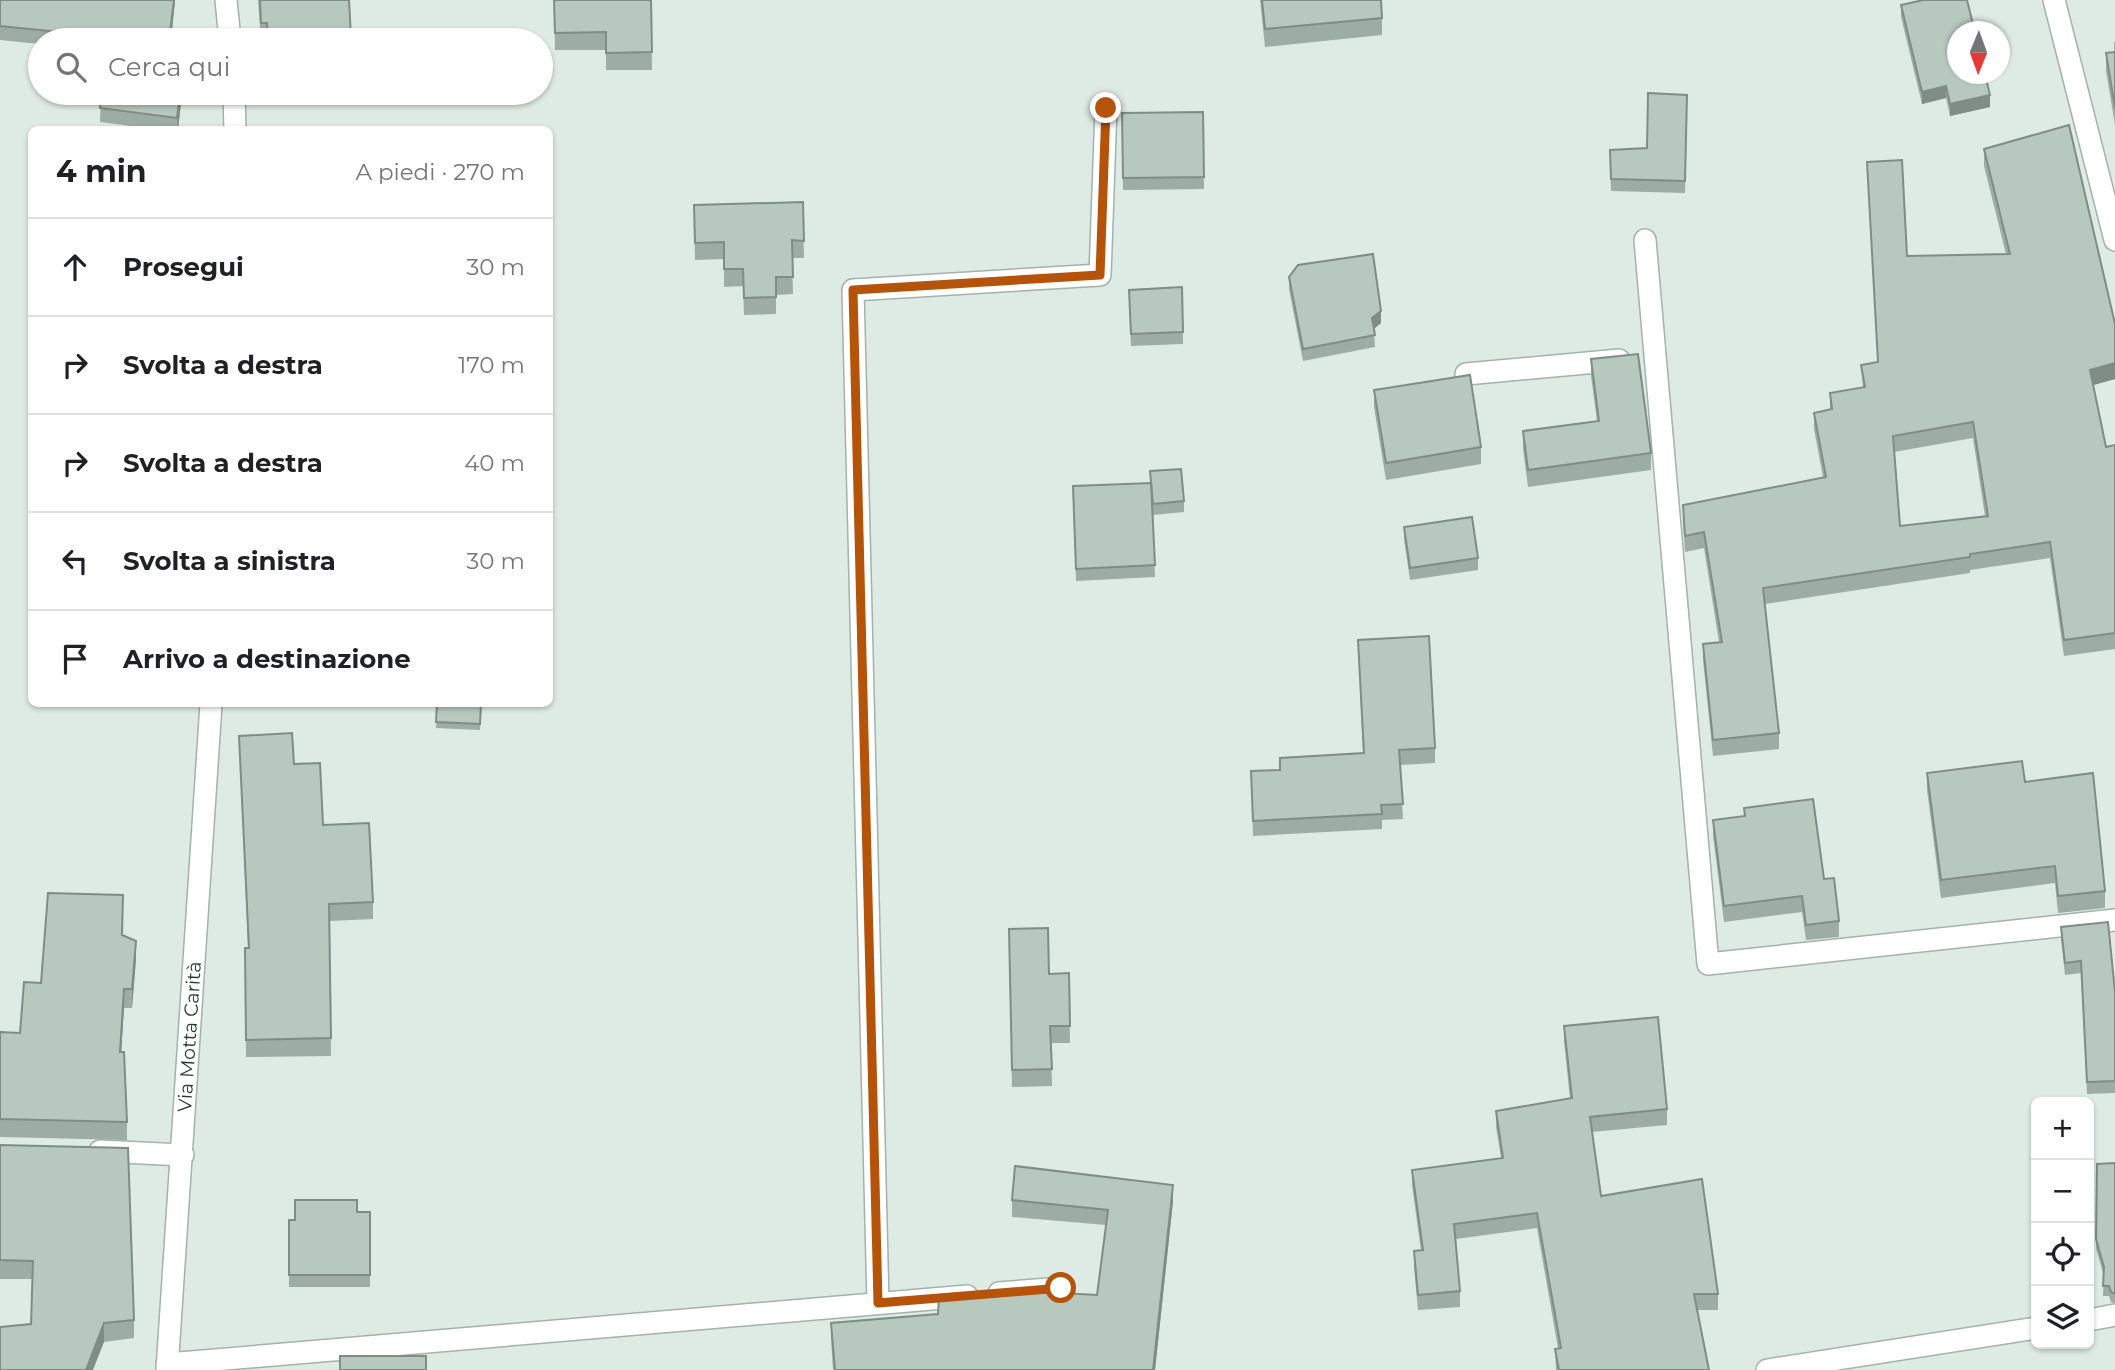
<!DOCTYPE html>
<html lang="it">
<head>
<meta charset="utf-8">
<style>
	:root { --surface:#fff; --page:#f6f6f6; --text:#202124; --muted:#757577; --line:#e0e0e0 }
	body { margin:0; font-family:Montserrat,sans-serif; background:var(--page); color:var(--text) }
	.controls { position:absolute; right:21px; bottom:21px; display:grid; overflow:hidden; border-radius:10px; box-shadow:0 2px 5px #0004 }
	.controls button { width:63px; height:63px; display:grid; place-items:center; padding:0; border:0; border-bottom:2px solid var(--line); background:var(--surface); color:var(--text); font:35px sans-serif }
	.compass { position:absolute; left:1947px; top:21px; width:63px; height:63px; border-radius:50%; background:var(--surface); box-shadow:0 2px 5px #0004; rotate:181deg }
	.stop { position:absolute; width:21px; height:21px; margin:-16px; border:5px solid #b45309; border-radius:50%; background:#fff }
	.stop.end { background:#b45309; border-color:#fff; box-shadow:0 2px 7px #0008 }
	.list { margin:0; padding:0; list-style:none }
	h2 { display:flex; justify-content:space-between; align-items:center; height:91px; margin:0; padding:0 28px; font-size:30px }
	h2 small { font-size:23px; font-weight:400; color:var(--muted) }
	.list li { display:grid; grid-template-columns:46px 1fr auto; gap:21px; align-items:center; box-sizing:border-box; height:98px; padding:0 28px; border-top:2px solid var(--line) }
	.list b { display:block; font-size:26px; white-space:nowrap }
	.list em { font-size:23px; font-style:normal; color:var(--muted) }
	.icon { flex:none; width:38px; height:38px; fill:none; stroke:currentColor; stroke-width:2; stroke-linecap:round; stroke-linejoin:round }
	.map { position:relative; flex:none; width:2115px; height:1370px; overflow:hidden }
	.search { position:absolute; background:var(--surface); box-shadow:0 2px 5px #0004; left:28px; top:28px; width:525px; height:77px; display:flex; align-items:center; gap:18px; box-sizing:border-box; padding:0 24px; border-radius:38px; color:var(--muted); font-size:26px }
	.panel { position:absolute; background:var(--surface); box-shadow:0 2px 5px #0004; left:28px; top:126px; width:525px; height:581px; border-radius:10px }
	.map>svg:first-child { display:block }
	.lines { fill:none; stroke-linecap:round; stroke-linejoin:round }
	.minor-casing { stroke:#a1b3ab; stroke-width:24 }
	.minor { stroke:#fff; stroke-width:21 }
	.wall { fill:#9daca4; fill-rule:evenodd }
	.shaded-wall { fill:#808c86 }
	.building { fill:#b7c8bf; stroke:#808c86; stroke-width:2; fill-rule:evenodd }
	.route { stroke:#b45309; stroke-width:9 }
	.labels { text-anchor:middle; stroke-width:7; stroke-linejoin:round; paint-order:stroke }
	.street-label { font-size:19px; fill:#1f3b31; stroke:#eff7f2 }
</style>
</head>
<body>
<div class="map">
<svg width="2115" height="1370" viewBox="0 0 2115 1370">
	<rect width="100%" height="100%" fill="#deebe4"/>
	<g class="lines">
		<g class="minor-casing">
			<g id="minor">
				<path d="M226,0L230,40"/>
				<path d="M2054,0L2115,240"/>
				<path d="M234,93L235,130"/>
				<path d="M1645,240L1708,964L2115,920"/>
				<path d="M1466,374L1619,360"/>
				<path d="M100,1151L183,1155"/>
				<path d="M999,1293L1061,1288"/>
				<path d="M878,1303L853,290L1100,275L1106,108"/>
				<path d="M2089,1320L2115,1315"/>
				<path d="M167,1364L967,1296"/>
				<path id="s1" d="M167,1370L211,704"/>
				<path d="M1767,1370L2036,1328"/>
			</g>
		</g>
		<use href="#minor" class="minor"/>
	</g>
	<g class="wall">
		<path d="M0,0H175L171,40H40V44L0,40Z"/>
		<path d="M258,0H349L351,40H261Z"/>
		<path d="M554,0H651L652,70H606V50H555Z"/>
		<path d="M1260,0H1381L1382,18V35L1265,47Z"/>
		<path d="M1901,5L1990,107L1950,116L1946,98L1922,104L1901,17Z"/>
		<path d="M2114,42H2115V125L2106,71V53L2114,52Z"/>
		<path d="M101,93H182L178,130H162L100,122Z"/>
		<path d="M1687,95L1685,193L1611,191L1610,150L1647,148Z"/>
		<path d="M1203,112L1204,189L1123,190L1122,113Z"/>
		<path d="M1984,149L2115,324V379L2093,385L2106,447L2115,445V649L2064,656L2050,558L1970,570V573L1765,604L1779,733V749L1713,756L1703,660V644L1719,642L1704,548L1685,552L1683,521V505L1823,477L1814,429V413L1830,410V393L1863,388L1861,365L1878,362L1867,162L1907,256L2006,254L1984,166ZM1973,438L1985,516L1900,526L1894,452Z"/>
		<path d="M803,202L804,258H792L793,294L776,295V314L744,315L743,286L724,287V259L695,260L694,205Z"/>
		<path d="M1289,277L1381,323L1374,329L1375,347L1303,361L1289,289Z"/>
		<path d="M1182,287L1183,344L1131,346L1129,302Z"/>
		<path d="M1591,359L1651,453V470L1528,487L1523,449V431L1597,421L1591,376Z"/>
		<path d="M1374,390L1481,447V464L1386,480L1374,407Z"/>
		<path d="M1150,471L1184,501V512L1153,515L1155,577L1076,581L1073,498L1150,483Z"/>
		<path d="M1404,527L1478,558V570L1410,580L1404,539Z"/>
		<path d="M1358,640L1435,748V763L1400,765L1403,819L1382,820V829L1253,836L1251,771L1280,770V758L1363,753Z"/>
		<path d="M437,704H482L480,730L436,728Z"/>
		<path d="M239,736L294,764L323,825L373,902V919L330,921L331,1056L246,1057L245,948H248Z"/>
		<path d="M1927,773L2025,782L2105,891V908L2058,913L2055,883L1941,898L1927,790Z"/>
		<path d="M1744,808L1824,879L1839,921V937L1806,940L1802,912L1724,922L1713,836V820L1744,816Z"/>
		<path d="M2061,927L2115,992V1093L2087,1094L2081,973L2065,975L2061,939Z"/>
		<path d="M1009,929L1049,974L1069,973L1070,1043H1051L1052,1086L1012,1087Z"/>
		<path d="M123,936L136,959L132,1008H124L121,1052L127,1122V1140L0,1137V1032L20,1033L41,983Z"/>
		<path d="M1564,1026L1667,1109V1125L1592,1132L1601,1196L1718,1294V1310H1697L1709,1370H1556L1555,1349L1558,1348L1537,1228L1456,1239L1460,1291V1307L1418,1310L1414,1267V1251H1421L1412,1185V1170L1501,1158L1496,1127V1111L1570,1099L1564,1041Z"/>
		<path d="M0,1145L134,1320V1338L104,1342L31,1324L32,1279H0Z"/>
		<path d="M2115,1163V1304L2111,1302L2109,1296H2103L2104,1276L2096,1249L2097,1164Z"/>
		<path d="M1012,1200L1173,1201L1155,1370H833L831,1339V1323L938,1314L1097,1295L1106,1225L1012,1217Z"/>
		<path d="M357,1212H370V1287H289V1220Z"/>
	</g>
	<g class="shaded-wall">
		<path d="M174,0H175L171,40H169Z"/>
		<path d="M1946,86V98L1922,104V92Z"/>
		<path d="M180,93H182L178,130L177,118Z"/>
		<path d="M1990,95V107L1950,116V104Z"/>
		<path d="M1381,311V323L1372,330V318Z"/>
		<path d="M2115,363V379L2090,386V370Z"/>
		<path d="M136,941V959L132,1008V989Z"/>
		<path d="M124,989V1008L120,1070V1052Z"/>
		<path d="M1173,1185V1201L1155,1370H1153Z"/>
		<path d="M104,1323V1342L93,1370H86Z"/>
	</g>
	<g class="building">
		<path d="M0,0H174L169,40H108V37L0,26Z"/>
		<path d="M260,0H349L351,37L311,40H268L267,23H261Z"/>
		<path d="M554,0H651L652,52L606,53V32L555,33Z"/>
		<path d="M1262,0H1381L1382,18L1265,29Z"/>
		<path d="M1923,0H1967L1975,32H1957V74H1985L1990,95L1950,104L1946,86L1922,92L1901,5Z"/>
		<path d="M2115,52V108L2106,53Z"/>
		<path d="M101,93H180L177,118L100,108Z"/>
		<path d="M1648,93L1687,95L1685,181L1611,179L1610,150L1647,148Z"/>
		<path d="M1203,112L1204,177L1123,178L1122,113Z"/>
		<path d="M2069,125L2115,324V363L2090,370L2106,447L2115,445V633L2064,640L2050,542L1970,554V557L1763,588L1779,733L1713,740L1703,644L1722,642L1704,532L1685,536L1683,505L1826,477L1814,413L1832,409L1830,393L1865,387L1861,365L1878,362L1867,162L1902,160L1907,256L2010,254L1984,149ZM1973,422L1988,516L1900,526L1893,436Z"/>
		<path d="M803,202L804,241L792,240L793,277H776V297L744,298L743,269H724V242L695,243L694,205Z"/>
		<path d="M1373,254L1381,311L1372,318L1375,335L1303,349L1289,277L1298,265Z"/>
		<path d="M1182,287L1183,332L1131,334L1129,290Z"/>
		<path d="M1638,354L1651,453L1528,470L1523,431L1599,421L1591,359Z"/>
		<path d="M1470,375L1481,447L1386,463L1374,390Z"/>
		<path d="M1181,469L1184,501L1153,504L1150,471Z"/>
		<path d="M1151,483L1155,565L1076,569L1073,486Z"/>
		<path d="M1472,517L1478,558L1410,568L1404,527Z"/>
		<path d="M1429,636L1435,748L1399,750L1403,804L1381,805L1382,814L1253,821L1251,771L1280,770V758L1364,753L1358,640Z"/>
		<path d="M437,704H481L480,724L436,722Z"/>
		<path d="M292,733L294,764L320,763L323,825L369,823L373,902L329,904L331,1038L246,1040L245,948H249L239,736Z"/>
		<path d="M2022,761L2025,782L2093,773L2105,891L2058,896L2055,866L1941,880L1927,773Z"/>
		<path d="M1813,799L1824,879L1834,878L1839,921L1806,925L1802,896L1724,906L1713,820L1745,816L1744,808Z"/>
		<path d="M48,893L123,895L122,935L136,941L132,989H124L120,1052H124L127,1122L0,1119V1032L20,1033L24,982L41,983Z"/>
		<path d="M2108,922L2115,992V1081L2087,1082L2081,961L2065,963L2061,927Z"/>
		<path d="M1048,928L1049,974L1069,973L1070,1026H1050L1052,1069L1012,1070L1009,929Z"/>
		<path d="M1658,1017L1667,1109L1590,1117L1601,1196L1702,1179L1718,1294H1694L1709,1370H1559L1555,1349L1561,1348L1537,1213L1454,1224L1460,1291L1418,1295L1414,1251L1423,1250L1412,1170L1503,1158L1496,1111L1572,1098L1564,1026Z"/>
		<path d="M0,1145L128,1148L134,1320L104,1323L86,1370H0V1327L31,1324L33,1261L0,1260Z"/>
		<path d="M2115,1163V1294L2111,1292L2109,1286H2103L2104,1267L2096,1239L2097,1164Z"/>
		<path d="M1015,1166L1173,1185L1153,1370H835L831,1323L938,1314L939,1296L1005,1290L1097,1295L1108,1210L1012,1200Z"/>
		<path d="M295,1200H357V1212H370V1275H289V1220H295Z"/>
		<rect x="340" y="1356" width="86" height="14"/>
	</g>
	<g class="lines">
		<path class="route" d="M1061,1288L878,1303L853,290L1100,275L1106,108"/>
	</g>
	<g class="labels">
		<g class="street-label">
			<text dy="7" stroke="none"><textPath href="#s1" startOffset="334">Via Motta Carità</textPath></text>
		</g>
	</g>
</svg>
<div class="controls">
<button>+</button>
<button>−</button>
<button><svg class="icon" aria-label="locate" viewBox="0 0 24 24"><circle cx="12" cy="12" r="6"/><path d="M12 2v4M12 18v4M2 12h4M18 12h4"/></svg></button>
<button><svg class="icon" aria-label="layers" viewBox="0 0 24 24"><path d="M12 4l9 5-9 5-9-5zM3 14l9 5 9-5"/></svg></button>
</div>
<svg class="compass" viewBox="-18 -18 36 36"><path d="M0-13l5 13h-10z" fill="#e53935"/><path d="M0 13l5-13h-10z" fill="#757577"/></svg>
<div class="stop" style="left:1061px;top:1288px"></div>
<div class="stop end" style="left:1106px;top:108px"></div>
<div class="search"><svg class="icon" aria-label="search" viewBox="0 0 24 24"><circle cx="10" cy="10" r="6"/><path d="M15 15l6 6"/></svg>Cerca qui</div>
<section class="panel">
<h2>4 min<small>A piedi · 270 m</small></h2>
<ul class="list">
<li><svg class="icon" aria-label="ahead" viewBox="0 0 24 24"><path d="M12 20V5M6 11l6-6 6 6"/></svg><div><b>Prosegui</b></div><em>30 m</em></li>
<li><svg class="icon" aria-label="right" viewBox="0 0 24 24"><path d="M7 20v-9h11M14 6l5 5-5 5"/></svg><div><b>Svolta a destra</b></div><em>170 m</em></li>
<li><svg class="icon" aria-label="right" viewBox="0 0 24 24"><path d="M7 20v-9h11M14 6l5 5-5 5"/></svg><div><b>Svolta a destra</b></div><em>40 m</em></li>
<li><svg class="icon" aria-label="left" viewBox="0 0 24 24"><path d="M17 20v-9H6M10 6l-5 5 5 5"/></svg><div><b>Svolta a sinistra</b></div><em>30 m</em></li>
<li><svg class="icon" aria-label="arrive" viewBox="0 0 24 24"><path d="M6 21V4h12l-3 4 3 4H6"/></svg><div><b>Arrivo a destinazione</b></div></li>
</ul>
</section>
</div>
</body>
</html>
